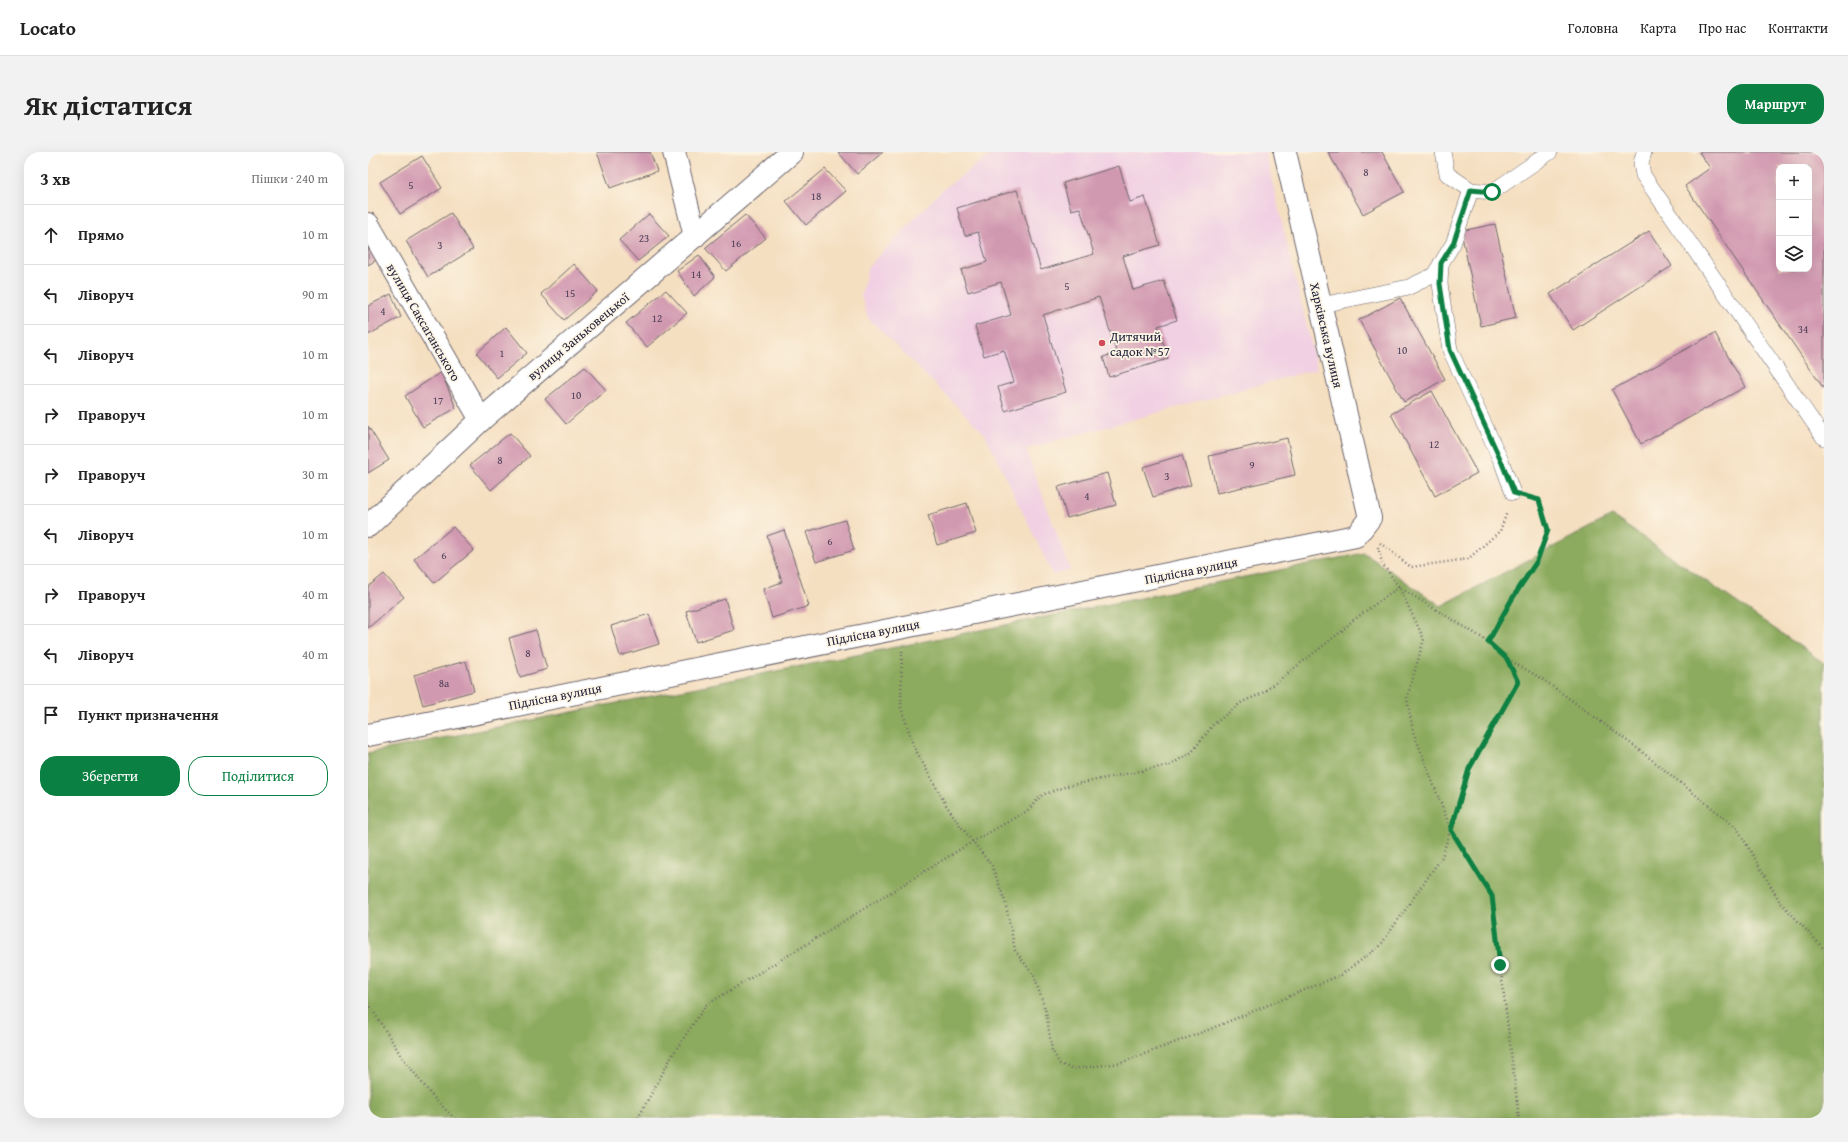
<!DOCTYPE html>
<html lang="uk">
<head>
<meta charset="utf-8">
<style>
	:root { --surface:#fff; --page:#f2f2f2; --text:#222; --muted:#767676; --line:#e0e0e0; --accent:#0b8043 }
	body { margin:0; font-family:"Gentium Book Plus",serif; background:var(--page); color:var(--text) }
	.controls { position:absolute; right:12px; top:12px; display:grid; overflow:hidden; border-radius:8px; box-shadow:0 4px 16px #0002 }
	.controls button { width:36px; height:36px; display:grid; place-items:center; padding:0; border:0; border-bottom:1px solid var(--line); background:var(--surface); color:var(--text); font:20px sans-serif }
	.stop { position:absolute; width:12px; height:12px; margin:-9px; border:3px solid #0b8043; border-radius:50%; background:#fff }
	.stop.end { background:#0b8043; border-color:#fff; box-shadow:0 1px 4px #0008 }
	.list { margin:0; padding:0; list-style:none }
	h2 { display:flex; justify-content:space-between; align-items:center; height:52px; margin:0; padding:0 16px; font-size:17px }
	h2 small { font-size:13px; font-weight:400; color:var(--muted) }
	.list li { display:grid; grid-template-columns:26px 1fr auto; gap:12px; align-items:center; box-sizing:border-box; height:60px; padding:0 16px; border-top:1px solid var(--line) }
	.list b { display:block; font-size:15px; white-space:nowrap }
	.list em { font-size:13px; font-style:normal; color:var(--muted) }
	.actions { display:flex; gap:8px; padding:12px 16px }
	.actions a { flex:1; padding:9px 0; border:1px solid var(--accent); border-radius:16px; text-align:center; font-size:14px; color:var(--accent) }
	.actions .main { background:var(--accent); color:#fff }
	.icon { flex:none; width:22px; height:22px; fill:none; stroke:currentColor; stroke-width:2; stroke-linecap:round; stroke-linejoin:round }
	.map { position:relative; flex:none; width:1456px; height:966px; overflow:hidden; border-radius:16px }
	header { display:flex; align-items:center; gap:24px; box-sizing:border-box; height:56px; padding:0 20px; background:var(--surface); border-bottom:1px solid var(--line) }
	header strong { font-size:19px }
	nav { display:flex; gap:22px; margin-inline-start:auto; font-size:14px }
	.intro { display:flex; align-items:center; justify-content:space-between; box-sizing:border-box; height:96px; padding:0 24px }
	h1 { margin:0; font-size:28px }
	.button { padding:10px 18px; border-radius:16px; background:var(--accent); color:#fff; font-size:14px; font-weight:700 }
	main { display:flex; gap:24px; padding:0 24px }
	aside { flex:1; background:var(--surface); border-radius:16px; box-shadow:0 4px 16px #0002 }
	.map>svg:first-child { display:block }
	.built { fill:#f1d0e3 }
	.forest { fill:#8dab5e; stroke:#58664c }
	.building { fill:#d199b0; fill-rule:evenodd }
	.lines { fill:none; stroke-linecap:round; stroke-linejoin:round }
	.service-casing { stroke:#6c646a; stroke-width:16 }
	.minor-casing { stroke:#6c646a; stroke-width:24 }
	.path { stroke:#6c646a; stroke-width:2.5; stroke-dasharray:1 3; stroke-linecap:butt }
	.service { stroke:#fff; stroke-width:15 }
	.minor { stroke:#fff; stroke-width:22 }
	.route { stroke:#0b8043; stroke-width:5 }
	.poi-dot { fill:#d1495b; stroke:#fcf5e5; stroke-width:1.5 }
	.labels { text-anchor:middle; stroke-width:3.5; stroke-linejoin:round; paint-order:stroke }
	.number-label { font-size:11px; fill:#4e4058 }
	.street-label { font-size:13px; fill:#22223b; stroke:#fcf5e5 }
	.poi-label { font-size:13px; fill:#22223b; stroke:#fcf5e5; text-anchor:start }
</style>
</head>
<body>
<header>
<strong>Locato</strong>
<nav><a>Головна</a><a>Карта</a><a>Про нас</a><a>Контакти</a></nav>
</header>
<div class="intro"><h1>Як дістатися</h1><a class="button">Маршрут</a></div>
<main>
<aside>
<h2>3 хв<small>Пішки · 240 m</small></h2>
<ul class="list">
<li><svg class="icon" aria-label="ahead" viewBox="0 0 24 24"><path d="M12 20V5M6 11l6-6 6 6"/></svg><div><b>Прямо</b></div><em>10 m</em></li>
<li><svg class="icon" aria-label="left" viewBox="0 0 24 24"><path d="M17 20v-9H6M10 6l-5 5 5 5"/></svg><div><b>Ліворуч</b></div><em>90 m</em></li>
<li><svg class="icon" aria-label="left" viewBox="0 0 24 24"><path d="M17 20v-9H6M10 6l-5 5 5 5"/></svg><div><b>Ліворуч</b></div><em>10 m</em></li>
<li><svg class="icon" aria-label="right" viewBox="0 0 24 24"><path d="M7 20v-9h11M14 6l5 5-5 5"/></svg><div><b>Праворуч</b></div><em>10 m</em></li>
<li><svg class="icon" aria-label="right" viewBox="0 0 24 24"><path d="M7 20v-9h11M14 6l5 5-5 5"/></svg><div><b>Праворуч</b></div><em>30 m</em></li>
<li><svg class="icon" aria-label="left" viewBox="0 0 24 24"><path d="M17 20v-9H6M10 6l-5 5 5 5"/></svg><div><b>Ліворуч</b></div><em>10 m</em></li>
<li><svg class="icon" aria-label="right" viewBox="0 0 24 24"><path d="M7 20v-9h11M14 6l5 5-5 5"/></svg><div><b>Праворуч</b></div><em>40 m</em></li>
<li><svg class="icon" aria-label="left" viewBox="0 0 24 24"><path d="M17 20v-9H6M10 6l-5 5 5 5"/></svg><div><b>Ліворуч</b></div><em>40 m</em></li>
<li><svg class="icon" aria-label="arrive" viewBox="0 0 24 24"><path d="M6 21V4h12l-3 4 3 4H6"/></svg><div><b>Пункт призначення</b></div></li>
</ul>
<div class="actions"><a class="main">Зберегти</a><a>Поділитися</a></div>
</aside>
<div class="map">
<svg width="1456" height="966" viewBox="0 0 1456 966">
	<rect width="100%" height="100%" fill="#fcf5e5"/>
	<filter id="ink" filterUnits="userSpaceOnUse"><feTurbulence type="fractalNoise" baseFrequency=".025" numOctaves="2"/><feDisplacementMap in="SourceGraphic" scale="8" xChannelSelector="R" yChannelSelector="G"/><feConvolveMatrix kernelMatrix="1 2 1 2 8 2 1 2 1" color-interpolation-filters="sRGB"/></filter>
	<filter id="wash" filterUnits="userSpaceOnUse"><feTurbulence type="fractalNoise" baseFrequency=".012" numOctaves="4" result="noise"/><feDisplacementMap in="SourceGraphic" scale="16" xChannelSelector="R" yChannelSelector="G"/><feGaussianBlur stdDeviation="0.9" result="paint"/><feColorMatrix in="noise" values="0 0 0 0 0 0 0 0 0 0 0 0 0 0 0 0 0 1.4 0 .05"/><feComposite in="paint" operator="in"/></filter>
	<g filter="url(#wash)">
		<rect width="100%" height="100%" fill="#f5dfc1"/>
		<path class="built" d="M626,0H897L949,217L658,297L702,418L685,423L617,282L500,166L493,143L500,115L574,38Z"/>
		<path class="forest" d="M1244,364L1456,511V966H0V601L996,401L1073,454Z"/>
		<g id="blocks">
			<g class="building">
				<path d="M229,0H282L289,19L242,36Z"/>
				<path d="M470,0H515L489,22Z"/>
				<path d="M960,0H1014L1036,40L995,62Z"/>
				<path d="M1331,0H1456V237L1317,34L1342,16ZM1411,15H1441V117H1411Z"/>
				<path d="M54,4L74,36L32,62L12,30Z"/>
				<path d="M751,14L762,50L777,45L792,93L755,104L765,138L796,129L809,168L790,174L800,207L741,225L735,205L749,201L731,145L675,163L698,240L637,259L630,235L646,230L636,198L616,204L607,174L643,163L633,130L600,140L593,118L619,110L610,80L597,84L589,56L649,38L673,118L726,102L712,56L703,58L695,31Z"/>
				<path d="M457,17L478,39L438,73L418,49Z"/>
				<path d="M83,61L105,97L60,125L38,89Z"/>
				<path d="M281,62L301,84L270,109L251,88Z"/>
				<path d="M377,63L398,86L358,119L337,96Z"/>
				<path d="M1127,72L1148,166L1113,174L1093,79Z"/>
				<path d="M1281,79L1304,114L1205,178L1182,142Z"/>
				<path d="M0,90L10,107L0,113Z"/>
				<path d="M331,103L347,125L326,144L309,119Z"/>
				<path d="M206,112L230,139L196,168L173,142Z"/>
				<path d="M298,138L319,161L279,195L258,171Z"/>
				<path d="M23,142L33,165L0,183V154Z"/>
				<path d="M1032,146L1077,227L1036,250L991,168Z"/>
				<path d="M138,175L159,201L129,226L109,201Z"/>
				<path d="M1347,181L1377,235L1273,292L1244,238Z"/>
				<path d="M217,215L238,238L198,272L177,247Z"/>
				<path d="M73,220L88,256L55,275L37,244Z"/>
				<path d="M1064,239L1109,321L1067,344L1023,262Z"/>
				<path d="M0,274L21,308L0,321Z"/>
				<path d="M142,281L162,304L123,338L102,313Z"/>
				<path d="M919,286L927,323L849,341L841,304Z"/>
				<path d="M814,303L823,333L785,345L775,315Z"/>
				<path d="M739,321L748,353L699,366L690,335Z"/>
				<path d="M599,351L608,381L569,393L560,363Z"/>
				<path d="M477,368L486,398L448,410L438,380Z"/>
				<path d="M85,375L106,398L66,431L46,407Z"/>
				<path d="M416,378L441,454L404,466L395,437L414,430L399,384Z"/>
				<path d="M16,422L36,445L0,476V435Z"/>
				<path d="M357,447L366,478L328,490L318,459Z"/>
				<path d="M281,462L291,492L252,504L243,474Z"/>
				<path d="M168,478L179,517L152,525L141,486Z"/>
				<path d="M98,509L106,539L55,553L46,523Z"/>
			</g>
		</g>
	</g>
	<g filter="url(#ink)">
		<use href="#blocks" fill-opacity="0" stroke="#6c646a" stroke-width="1"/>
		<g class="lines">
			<g class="service-casing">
				<g id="service">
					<path d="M1075,0L1079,22L1103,38L1124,40L1182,0"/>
					<path d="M1276,0L1273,11L1275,23L1456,286"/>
					<path d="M1073,111L1072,132L1082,198L1134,311L1145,341"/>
					<path d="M953,153L1041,135L1066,123L1085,92L1103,38"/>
				</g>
			</g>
			<g class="minor-casing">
				<g id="minor">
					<path d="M306,0L327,84"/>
					<path d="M0,72L113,268"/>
					<path d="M0,374L113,268L424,0"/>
					<path d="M0,583L988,384L1002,366L917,0"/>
				</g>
			</g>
			<g class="path">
				<path d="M1012,391L1043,415L1100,407L1132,379L1139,360"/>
				<path d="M1010,395L1014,411L1031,435L1056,487L1039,546L1045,579L1083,678L1124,744L1151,966"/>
				<path d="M1121,490L1144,447L1169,409L1180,378L1171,348L1163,346"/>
				<path d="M534,499L533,555L546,595L578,653L591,672L624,714L637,749L647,798L666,824L678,860L684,898L692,912L704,917L752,911L835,880L973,823L1012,794L1074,705L1101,617L1150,530L1139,507"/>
				<path d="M0,851L34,905L65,945L86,966"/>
				<path d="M270,966L305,902L338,853L434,795L604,690L659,659L674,643L699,634L802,613L824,600L845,573L874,550L893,542L974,479L984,469L1031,435L1121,490L1139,507L1173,526L1269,596L1369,676L1412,750L1456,797"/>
			</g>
			<use href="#service" class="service"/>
			<use href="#minor" class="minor"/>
		</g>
	</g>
	<g class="lines" filter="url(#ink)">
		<path class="route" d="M1124,40L1103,38L1085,92L1073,111L1072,132L1082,198L1134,311L1146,341L1171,348L1180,378L1169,409L1144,447L1120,490L1139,507L1150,530L1101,617L1083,678L1124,744L1132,813"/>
	</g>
	<circle class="poi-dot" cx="734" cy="191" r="4"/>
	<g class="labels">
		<g class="number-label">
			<text x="998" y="24">8</text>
			<text x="43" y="37">5</text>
			<text x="448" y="48">18</text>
			<text x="276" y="90">23</text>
			<text x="368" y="95">16</text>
			<text x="72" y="97">3</text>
			<text x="328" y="126">14</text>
			<text x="699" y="138">5</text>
			<text x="202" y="145">15</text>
			<text x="15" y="163">4</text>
			<text x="289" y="170">12</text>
			<text x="1435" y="181">34</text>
			<text x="1034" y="202">10</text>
			<text x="134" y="205">1</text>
			<text x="208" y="247">10</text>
			<text x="70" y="252">17</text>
			<text x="1066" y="296">12</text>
			<text x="132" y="312">8</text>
			<text x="884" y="317">9</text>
			<text x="799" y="328">3</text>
			<text x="719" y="348">4</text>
			<text x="462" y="393">6</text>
			<text x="76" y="407">6</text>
			<text x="160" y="505">8</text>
			<text x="76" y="535">8а</text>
		</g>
		<g class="street-label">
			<text transform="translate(56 170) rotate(60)" y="5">вулиця Саксаганського</text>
			<text transform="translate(959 183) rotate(77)" y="5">Харківська вулиця</text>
			<text transform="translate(210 184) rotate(-40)" y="5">вулиця Заньковецької</text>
			<text transform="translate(823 418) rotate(-11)" y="5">Підлісна вулиця</text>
			<text transform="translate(505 480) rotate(-11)" y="5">Підлісна вулиця</text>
			<text transform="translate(187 544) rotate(-11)" y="5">Підлісна вулиця</text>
		</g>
		<g class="poi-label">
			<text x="742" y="189">Дитячий<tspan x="742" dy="15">садок №57</tspan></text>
		</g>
	</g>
</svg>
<div class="controls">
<button>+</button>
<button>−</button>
<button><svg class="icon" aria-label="layers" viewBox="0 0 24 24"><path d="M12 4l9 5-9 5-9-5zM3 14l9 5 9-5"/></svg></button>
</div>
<div class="stop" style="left:1124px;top:40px"></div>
<div class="stop end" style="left:1132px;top:813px"></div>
</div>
</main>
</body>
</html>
